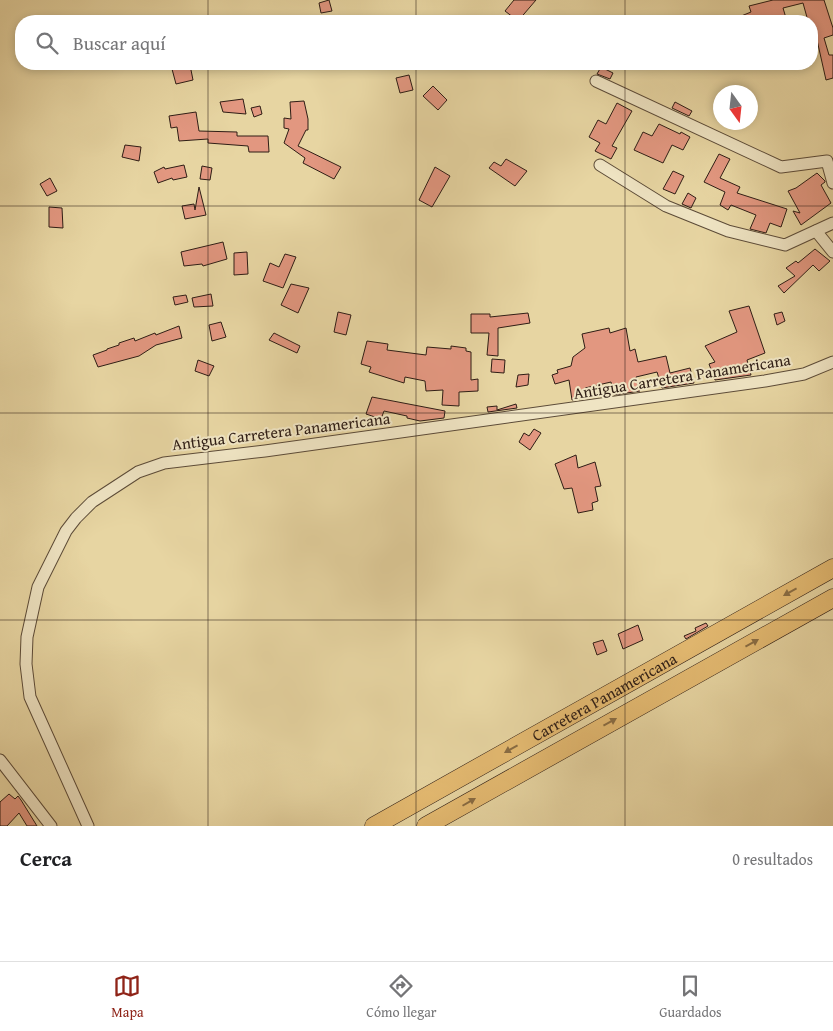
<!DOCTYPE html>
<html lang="es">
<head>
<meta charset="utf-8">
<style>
	:root { --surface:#fff; --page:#f6f6f6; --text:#202124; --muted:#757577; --line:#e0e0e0; --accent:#8f2418 }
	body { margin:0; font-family:"Gentium Book Plus",serif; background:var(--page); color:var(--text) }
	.compass { position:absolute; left:713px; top:85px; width:45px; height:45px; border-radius:50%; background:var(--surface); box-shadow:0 2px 8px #0003; rotate:165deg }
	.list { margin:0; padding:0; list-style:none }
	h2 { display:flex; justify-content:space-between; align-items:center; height:65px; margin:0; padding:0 20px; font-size:21px }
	h2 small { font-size:16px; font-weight:400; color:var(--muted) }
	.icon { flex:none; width:28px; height:28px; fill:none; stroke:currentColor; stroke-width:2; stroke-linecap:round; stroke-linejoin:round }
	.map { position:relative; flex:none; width:833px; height:826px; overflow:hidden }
	.search { position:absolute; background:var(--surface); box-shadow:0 2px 8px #0003; left:15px; right:15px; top:15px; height:55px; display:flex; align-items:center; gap:12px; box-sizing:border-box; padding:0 18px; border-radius:20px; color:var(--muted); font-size:19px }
	.sheet { height:135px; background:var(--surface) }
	nav { display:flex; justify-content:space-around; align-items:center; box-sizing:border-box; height:70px; border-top:1px solid var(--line); background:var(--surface); font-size:14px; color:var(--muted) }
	nav a { display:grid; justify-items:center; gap:2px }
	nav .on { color:var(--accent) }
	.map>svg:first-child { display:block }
	.building { fill:#e29780; stroke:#2e1d15 }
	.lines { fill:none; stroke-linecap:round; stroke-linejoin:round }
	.minor-casing { stroke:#5c4b38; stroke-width:13 }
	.highway-casing { stroke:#2e1d15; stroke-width:19 }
	.minor { stroke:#efe4c3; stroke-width:11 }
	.highway { stroke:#e4ba71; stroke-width:18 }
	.oneway { fill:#896c43 }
	.grid { fill:none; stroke:#2e1d15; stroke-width:1; stroke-opacity:0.55 }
	.labels { text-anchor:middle; stroke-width:4; stroke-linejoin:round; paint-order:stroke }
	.street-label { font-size:16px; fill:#2e1d15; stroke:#efe4c3 }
</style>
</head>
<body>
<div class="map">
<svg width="833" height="826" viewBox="0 0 833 826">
	<rect width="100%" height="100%" fill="#e7d5a2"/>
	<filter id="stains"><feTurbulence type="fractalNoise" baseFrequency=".004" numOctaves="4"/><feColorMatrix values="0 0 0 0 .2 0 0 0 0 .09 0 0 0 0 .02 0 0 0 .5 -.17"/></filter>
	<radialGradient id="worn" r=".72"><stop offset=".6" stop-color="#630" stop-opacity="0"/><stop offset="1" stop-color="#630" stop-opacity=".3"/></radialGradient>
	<g class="building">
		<path d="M329,0L332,11L321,13L319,3Z"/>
		<path d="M514,0H536L518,21L505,11Z"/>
		<path d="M773,0H824L833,28V35L824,38L829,55H833V78L826,80L817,40L814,41L812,33V21H808L803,3L783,8L786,18L776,21H729L751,12L749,6Z"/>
		<path d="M190,65L193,80L176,84L172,69Z"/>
		<path d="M601,67L613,73L610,79L597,74Z"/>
		<path d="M409,75L413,90L400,93L396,78Z"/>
		<path d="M433,86L447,100L438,110L423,96Z"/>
		<path d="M243,99L246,114L223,112L220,102Z"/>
		<path d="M304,101L308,119V130H306L298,146L341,167L334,179L303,163L305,158L284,143L289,129L284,128V118L291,119L290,102Z"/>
		<path d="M675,102L692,111L689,116L672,108Z"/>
		<path d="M617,103L632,111L612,146L617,148L611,159L595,151L600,143L589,137L598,120L606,124Z"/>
		<path d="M260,106L262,114L254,117L251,108Z"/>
		<path d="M196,112L199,131L237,132V136H268L269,152H249L248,146L208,143V139L179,141L177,127L171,128L169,116Z"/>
		<path d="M659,124L680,134L681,132L690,137L683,150L672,145L663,163L634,150L643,132L652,136Z"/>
		<path d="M125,145L141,147L139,161L122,157Z"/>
		<path d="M719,154L730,159L720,178L740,187L737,193L787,209L781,227L770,223L766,233L750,229L756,215L731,205L728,210L720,205L725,192L704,182Z"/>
		<path d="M506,159L527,171L515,186L489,168L494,162L501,166Z"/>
		<path d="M184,165L187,177L173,180L172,178L158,183L154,172L164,167L165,169Z"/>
		<path d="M202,166L212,168L210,180L200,179Z"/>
		<path d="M435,167L450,176L432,207L419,200Z"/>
		<path d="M673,171L684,176L675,194L663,189Z"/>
		<path d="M817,173L825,181V182L821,185L831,203L801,225L793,211L800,213L788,191L796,188Z"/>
		<path d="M50,178L57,191L47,196L40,184Z"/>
		<path d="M199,187L206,215L185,219L182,206L194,204L195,210Z"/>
		<path d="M688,193L696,198L691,208L682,204Z"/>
		<path d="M49,207L62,208L63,228L49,227Z"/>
		<path d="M223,242L227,259L203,266L202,264L184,266L181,252Z"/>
		<path d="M815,249L830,261L819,271L813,265L784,293L778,286L795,276L786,268L796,261L798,263Z"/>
		<path d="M247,252L248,274L234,275V253Z"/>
		<path d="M285,254L296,257L283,288L263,281L270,263L279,267Z"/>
		<path d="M291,284L309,288L298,313L281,305Z"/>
		<path d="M211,294L213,306L194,307L192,298Z"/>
		<path d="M186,295L188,302L175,305L173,297Z"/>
		<path d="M749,306L765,353L747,360L751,375L715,380L709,364L715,362L705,346L737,332L729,311Z"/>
		<path d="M338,312L351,315L346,335L334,332Z"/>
		<path d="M782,312L785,321L777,325L774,314Z"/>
		<path d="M528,313L530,323L498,328V356L487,355L489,333H471V314H490V317Z"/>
		<path d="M221,322L226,337L212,341L209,325Z"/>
		<path d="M179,326L182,338L156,345L139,356L98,367L93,355L107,350V349L119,345V343L134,338L135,341L155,333L156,335Z"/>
		<path d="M609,328L610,333L626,328L630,351L635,349L638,362L666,356L670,373L690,368L694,383L662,388L657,372L636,377L640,391L614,395L611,382L585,388L586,398L572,400L569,380L555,384L552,375L558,373L557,370L571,366L573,357L585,348L582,334Z"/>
		<path d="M274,333L300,346L297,353L269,340Z"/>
		<path d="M367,341L388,344L387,350L426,355L427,347L451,349V346L466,348V351L471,352V380L478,379V391L459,392V406L442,405L443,390L426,391L425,381L405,377L404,383L369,372L371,367L361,364Z"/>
		<path d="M492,359L505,360L504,373L491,372Z"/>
		<path d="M198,360L214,366L209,376L195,371Z"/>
		<path d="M529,374L528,385L516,387L518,375Z"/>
		<path d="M372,397L445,411L444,418L420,421L407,418V416L384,411L381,419L366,414Z"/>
		<path d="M516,404L517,408L488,412L487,407L497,406V410Z"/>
		<path d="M534,429L541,433L530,450L519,442L524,433L529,436Z"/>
		<path d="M576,455L578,468L595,462L601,486L595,487L598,501L592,503L593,510L578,513L572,488L564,489L555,464Z"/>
		<path d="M706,623L708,626L686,639L684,636L696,631L695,628Z"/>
		<path d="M638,625L643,640L623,649L618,634Z"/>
		<path d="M603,640L607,651L597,655L593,643Z"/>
		<path d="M9,794L15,799L18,796L21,800L37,826H27L19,813L7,826H0V802Z"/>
	</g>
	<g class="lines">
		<g class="minor-casing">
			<g id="minor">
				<path d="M596,81L781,167L827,161L833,183"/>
				<path d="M600,165L666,206L728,231L785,245L833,223"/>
				<path d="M816,231L833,252"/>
				<path d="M0,760L51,826"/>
				<path d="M88,826L30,697L26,664L27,637L38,587L66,531L76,518L92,502L138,472L164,463L265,451L765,381L804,374L833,362"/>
			</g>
		</g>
		<g class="highway-casing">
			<g id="highway">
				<path id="s1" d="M374,826L833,568"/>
				<path d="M426,826L833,598"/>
			</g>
		</g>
		<use href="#minor" class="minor"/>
		<use href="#highway" class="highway"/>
	</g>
	<defs><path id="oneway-solid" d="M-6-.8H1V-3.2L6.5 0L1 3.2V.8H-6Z" transform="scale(1.25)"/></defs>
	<g class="oneway">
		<use href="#oneway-solid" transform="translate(790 592) rotate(151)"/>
		<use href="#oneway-solid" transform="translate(752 643) rotate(-29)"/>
		<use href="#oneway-solid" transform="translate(610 722) rotate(-29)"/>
		<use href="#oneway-solid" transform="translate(511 749) rotate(151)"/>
		<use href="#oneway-solid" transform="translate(469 802) rotate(-30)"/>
	</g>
	<path class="grid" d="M208,0V21M416,0V21M625,0V21M208,64V826M416,64V826M625,64V826M0,206H833M0,413H833M0,620H833"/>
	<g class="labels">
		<g class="street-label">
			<text transform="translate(682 376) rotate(-9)" y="6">Antigua Carretera Panamericana</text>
			<text transform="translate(281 431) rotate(-7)" y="6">Antigua Carretera Panamericana</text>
			<text dy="6" stroke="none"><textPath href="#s1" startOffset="264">Carretera Panamericana</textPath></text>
		</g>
	</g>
	<rect width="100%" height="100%" filter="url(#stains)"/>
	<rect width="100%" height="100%" fill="url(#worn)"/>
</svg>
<svg class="compass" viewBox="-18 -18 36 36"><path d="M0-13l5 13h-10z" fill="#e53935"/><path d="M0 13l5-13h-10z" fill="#757577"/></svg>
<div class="search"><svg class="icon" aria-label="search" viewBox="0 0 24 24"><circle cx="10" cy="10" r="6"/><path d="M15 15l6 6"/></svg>Buscar aquí</div>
</div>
<section class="sheet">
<h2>Cerca<small>0 resultados</small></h2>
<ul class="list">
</ul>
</section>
<nav>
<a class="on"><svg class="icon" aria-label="map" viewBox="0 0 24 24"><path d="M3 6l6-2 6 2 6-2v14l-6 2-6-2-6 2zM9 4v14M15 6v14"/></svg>Mapa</a>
<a><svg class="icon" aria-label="directions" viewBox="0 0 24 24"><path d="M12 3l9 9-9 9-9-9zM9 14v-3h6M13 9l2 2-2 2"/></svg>Cómo llegar</a>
<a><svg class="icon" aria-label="saved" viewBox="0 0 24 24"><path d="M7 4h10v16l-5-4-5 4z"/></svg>Guardados</a>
</nav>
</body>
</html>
